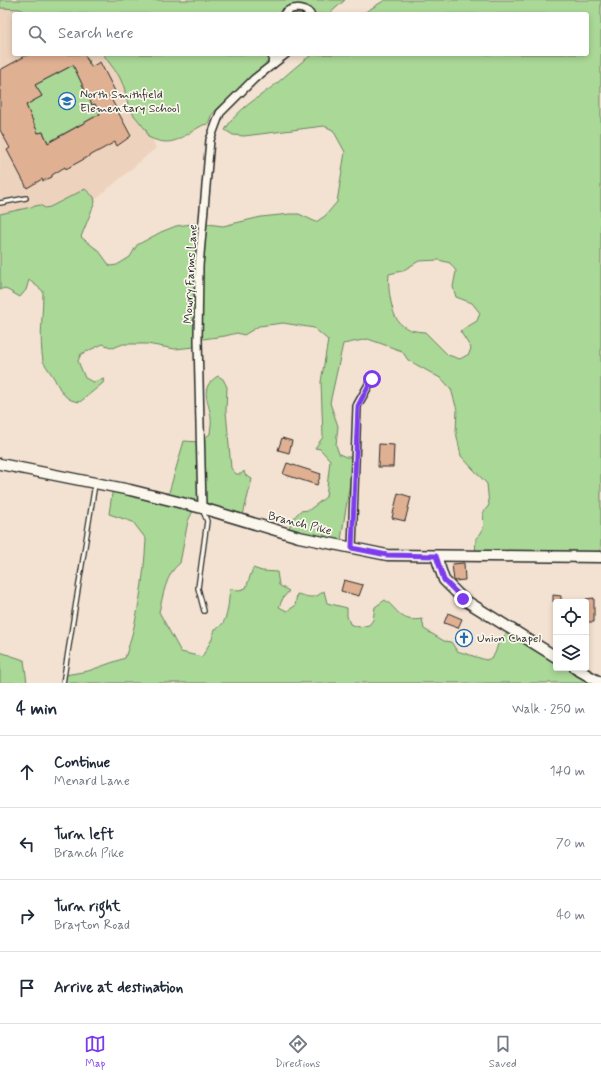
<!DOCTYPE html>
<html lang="en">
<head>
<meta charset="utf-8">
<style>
	:root { --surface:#fff; --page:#f2f2f3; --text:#1f2937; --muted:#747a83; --line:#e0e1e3; --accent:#7c3aed }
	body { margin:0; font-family:Mynerve,sans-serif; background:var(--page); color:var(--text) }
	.controls { position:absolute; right:12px; bottom:12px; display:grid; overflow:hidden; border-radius:4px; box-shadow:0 2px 6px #0003 }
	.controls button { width:36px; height:36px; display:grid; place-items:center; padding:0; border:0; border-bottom:1px solid var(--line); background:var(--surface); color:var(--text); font:20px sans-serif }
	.stop { position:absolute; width:12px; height:12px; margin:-9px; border:3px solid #7c3aed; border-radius:50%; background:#fff }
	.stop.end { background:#7c3aed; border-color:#fff; box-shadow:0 1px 4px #0008 }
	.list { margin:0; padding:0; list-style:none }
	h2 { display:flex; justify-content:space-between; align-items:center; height:52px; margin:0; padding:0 16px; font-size:17px }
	h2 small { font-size:13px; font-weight:400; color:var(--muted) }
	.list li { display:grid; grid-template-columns:26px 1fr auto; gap:12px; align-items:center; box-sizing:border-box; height:72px; padding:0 16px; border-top:1px solid var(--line) }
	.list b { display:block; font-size:15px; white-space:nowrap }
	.list p { margin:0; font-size:13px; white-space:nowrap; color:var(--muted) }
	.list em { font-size:13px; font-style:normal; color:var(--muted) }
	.icon { flex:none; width:22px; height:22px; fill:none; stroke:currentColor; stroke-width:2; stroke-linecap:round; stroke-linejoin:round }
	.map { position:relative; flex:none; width:601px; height:683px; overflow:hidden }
	.search { position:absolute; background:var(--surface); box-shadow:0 2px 6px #0003; left:12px; right:12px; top:12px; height:44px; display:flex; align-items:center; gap:10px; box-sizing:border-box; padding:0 14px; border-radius:4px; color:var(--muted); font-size:15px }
	.sheet { height:340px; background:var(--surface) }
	nav { display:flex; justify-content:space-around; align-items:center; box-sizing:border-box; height:56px; border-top:1px solid var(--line); background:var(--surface); font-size:11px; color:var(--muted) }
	nav a { display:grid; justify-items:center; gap:2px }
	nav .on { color:var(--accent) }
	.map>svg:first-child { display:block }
	.built { fill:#edd3be }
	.green { fill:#aad897; stroke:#6a8261; fill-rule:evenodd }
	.building { fill:#e0b092; stroke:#2b2b2b; fill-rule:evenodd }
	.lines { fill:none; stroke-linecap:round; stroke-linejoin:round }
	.lane-casing { stroke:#2b2b2b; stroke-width:6 }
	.street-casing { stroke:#2b2b2b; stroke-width:10 }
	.secondary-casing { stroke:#2b2b2b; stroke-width:13 }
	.lane { stroke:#fbf7ec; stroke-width:3.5 }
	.street { stroke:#fbf7ec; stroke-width:7 }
	.secondary { stroke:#fbf7ec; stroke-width:10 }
	.route { stroke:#7c3aed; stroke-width:5 }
	.labels { text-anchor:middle; stroke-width:3.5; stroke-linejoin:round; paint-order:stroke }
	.poi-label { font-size:12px; fill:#2b2b2b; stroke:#fbf7ec; text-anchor:start }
	.street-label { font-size:12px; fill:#2b2b2b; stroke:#fbf7ec }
</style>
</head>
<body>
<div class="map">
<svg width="601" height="683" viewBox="0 0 601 683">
	<rect width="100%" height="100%" fill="#f3e2d1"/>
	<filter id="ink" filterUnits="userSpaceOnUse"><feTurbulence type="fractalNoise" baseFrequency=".025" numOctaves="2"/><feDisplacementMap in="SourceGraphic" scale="8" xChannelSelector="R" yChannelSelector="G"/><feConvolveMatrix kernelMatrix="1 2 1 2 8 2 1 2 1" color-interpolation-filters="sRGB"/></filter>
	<g filter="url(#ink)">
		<path class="built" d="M0,0L79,14H14V54H114L156,148L26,259L0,271Z"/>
		<g class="green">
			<path d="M0,0H345L329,14H30L20,9L0,8Z"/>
			<path d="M385,0H601V557L475,556L476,538C485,531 484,524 483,513L489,505L487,484L461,456L456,432L457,410L451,389L442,379L408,360L402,351L368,339L343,344L330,403L338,426L336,445L339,454L346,457H354L340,546L288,533L291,521L300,511L309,510L326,497L330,460L320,449L315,448L323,437L321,382L328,340L314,328L283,323L259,326L244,335L237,333L225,336L203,339L194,347L175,349L147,344H123L113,348L103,344L81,354L78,361L85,378L93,382L104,379L103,383L80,402C66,401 62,393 56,382C54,377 44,364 43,361C39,338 43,315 43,291L29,280L26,290L20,297L4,288L0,290V214L40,205L45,208L50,207L85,189L94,197L95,202L81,237L99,251L110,266L117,265L130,257L137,245L161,232L176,226L200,223L223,226L261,217L290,214H299L316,222L325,216L337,202L345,152L333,130L324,126L244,136L233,135L225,130C236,110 258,98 276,84C288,74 299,63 313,54H587V14H362ZM439,260L450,263L456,271L453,287L456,297L472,303L480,313L477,321L460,331L471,348L469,354L460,359L448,355L425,332C403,331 395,323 391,302C389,292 388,284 389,274L402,271L419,261Z"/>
			<path d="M103,54H282L218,108L211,116L208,124L203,125C181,137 173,149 148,137L146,130L129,109L124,87L119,76Z"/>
			<path d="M87,58L92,67L78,75L92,105L95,104L100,114L52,140L59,153L54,154L43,132L38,133L26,105L42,96L35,85Z"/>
			<path d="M218,376L223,379L227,387L226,411L231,468L236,474H241L244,471L245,475L252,479L242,519L195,507L188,521L180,563C166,573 163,596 159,612L181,652L202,657L212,639L215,629C229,625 228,602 230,589L239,590L246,588L253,568L262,571L277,572L279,585L289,591L283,598L279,607L287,611L295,606L297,594C310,597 313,600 324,591L327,603L347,608V616L350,624L359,627L369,625L373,620L375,607L385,600C399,610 400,623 422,619L424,629L444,641L451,642L457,651L486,660C497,657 495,650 499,642C502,638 506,634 510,629L556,657V668H575L600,683H62L65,675L88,671L125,658C138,620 144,578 146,539L133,522L109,514L113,487L167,499L184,441L199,442L210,434C210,429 212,423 211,418C209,400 198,388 218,376Z"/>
			<path d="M0,652L24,660L27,683H0Z"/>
		</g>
		<g class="building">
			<path d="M29,54H84L91,67L100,62L115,91L109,95L131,136L117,146L115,142L66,169L65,167L52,175V177L43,181L42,179L27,188L7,150L10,148L0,130V70ZM73,65L92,105L95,104L100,114L48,143L43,132L38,133L26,105L42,96L35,85Z"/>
			<path d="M282,438L292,441L289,453L278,450Z"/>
			<path d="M379,444L394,445L393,467H378Z"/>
			<path d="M287,463L321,474L317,485L283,474Z"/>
			<path d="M398,493L411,497L405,521L392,518Z"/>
			<path d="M464,563L465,580L454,581L452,564Z"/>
			<path d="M344,580L363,585L359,596L341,591Z"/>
			<path d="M553,595L561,596V602H553Z"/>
			<path d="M594,598V622H586V599Z"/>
			<path d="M448,613L462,619L458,628L444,623Z"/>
		</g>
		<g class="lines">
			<g class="lane-casing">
				<g id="lane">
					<path d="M0,203L26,198"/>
					<path d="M203,511L207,521L198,588L204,611"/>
					<path d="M63,683L95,484"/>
				</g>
			</g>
			<g class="street-casing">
				<g id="street">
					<path d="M284,14C290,7 303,6 310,14"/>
					<path d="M272,65L273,54"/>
					<path d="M202,508L198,340L199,266L210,140L220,113L254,79L286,54"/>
					<path d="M352,548L357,406L372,379"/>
				</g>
			</g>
			<g class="secondary-casing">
				<g id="secondary">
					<path d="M0,464L130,490L202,508L299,537L387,555L601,557"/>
					<path d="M436,556L444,580L463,599L556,657"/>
					<path d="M575,668L601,683"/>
				</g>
			</g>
			<use href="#lane" class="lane"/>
			<use href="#street" class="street"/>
			<use href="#secondary" class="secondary"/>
		</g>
	</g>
	<g class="lines" filter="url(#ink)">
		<path class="route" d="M372,379L358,406L352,548L387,555L436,556L444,580L463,599"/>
	</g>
	<defs>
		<g id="school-ring" transform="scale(0.9)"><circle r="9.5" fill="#fbf7ec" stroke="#1f6fb2" stroke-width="1.5"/><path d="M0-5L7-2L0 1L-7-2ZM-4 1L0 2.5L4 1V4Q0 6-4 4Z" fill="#1f6fb2"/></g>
		<g id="church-ring" transform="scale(0.9)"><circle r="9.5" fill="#fbf7ec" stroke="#1f6fb2" stroke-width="1.5"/><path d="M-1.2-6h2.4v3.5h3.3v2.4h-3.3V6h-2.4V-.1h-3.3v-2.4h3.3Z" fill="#1f6fb2"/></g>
	</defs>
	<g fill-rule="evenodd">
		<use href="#school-ring" x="67" y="101"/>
		<use href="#church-ring" x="464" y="638"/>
	</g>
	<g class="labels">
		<g class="poi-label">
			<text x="80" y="98">North Smithfield<tspan x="80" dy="14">Elementary School</tspan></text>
			<text x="477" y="642">Union Chapel</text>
		</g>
		<g class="street-label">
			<text transform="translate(190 274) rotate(-87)" y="4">Mowry Farms Lane</text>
			<text transform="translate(300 523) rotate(14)" y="4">Branch Pike</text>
		</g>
	</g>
</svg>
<div class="controls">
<button><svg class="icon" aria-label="locate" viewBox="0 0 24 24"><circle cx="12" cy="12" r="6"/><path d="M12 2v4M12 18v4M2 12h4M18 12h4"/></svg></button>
<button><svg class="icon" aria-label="layers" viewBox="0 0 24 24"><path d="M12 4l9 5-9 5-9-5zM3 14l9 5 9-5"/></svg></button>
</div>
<div class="stop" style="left:372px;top:379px"></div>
<div class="stop end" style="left:463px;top:599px"></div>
<div class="search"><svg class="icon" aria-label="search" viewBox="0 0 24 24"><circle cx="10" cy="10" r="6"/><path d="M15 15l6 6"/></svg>Search here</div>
</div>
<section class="sheet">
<h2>4 min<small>Walk · 250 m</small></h2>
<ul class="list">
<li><svg class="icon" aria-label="ahead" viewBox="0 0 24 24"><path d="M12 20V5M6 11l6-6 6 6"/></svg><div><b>Continue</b><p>Menard Lane</p></div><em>140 m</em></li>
<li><svg class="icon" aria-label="left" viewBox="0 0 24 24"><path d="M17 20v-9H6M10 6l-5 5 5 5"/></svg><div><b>Turn left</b><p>Branch Pike</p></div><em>70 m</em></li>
<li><svg class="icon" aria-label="right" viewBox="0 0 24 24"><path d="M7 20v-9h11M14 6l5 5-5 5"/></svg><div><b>Turn right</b><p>Brayton Road</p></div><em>40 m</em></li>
<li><svg class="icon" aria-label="arrive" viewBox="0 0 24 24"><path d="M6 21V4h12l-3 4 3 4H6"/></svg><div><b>Arrive at destination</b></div></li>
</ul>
</section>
<nav>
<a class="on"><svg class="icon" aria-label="map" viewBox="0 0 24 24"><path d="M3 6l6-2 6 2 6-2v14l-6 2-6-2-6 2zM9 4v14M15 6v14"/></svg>Map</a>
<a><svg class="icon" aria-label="directions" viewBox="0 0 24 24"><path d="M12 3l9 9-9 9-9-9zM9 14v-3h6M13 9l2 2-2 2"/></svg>Directions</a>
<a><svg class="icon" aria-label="saved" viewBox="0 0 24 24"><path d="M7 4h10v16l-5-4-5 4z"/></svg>Saved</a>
</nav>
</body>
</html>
